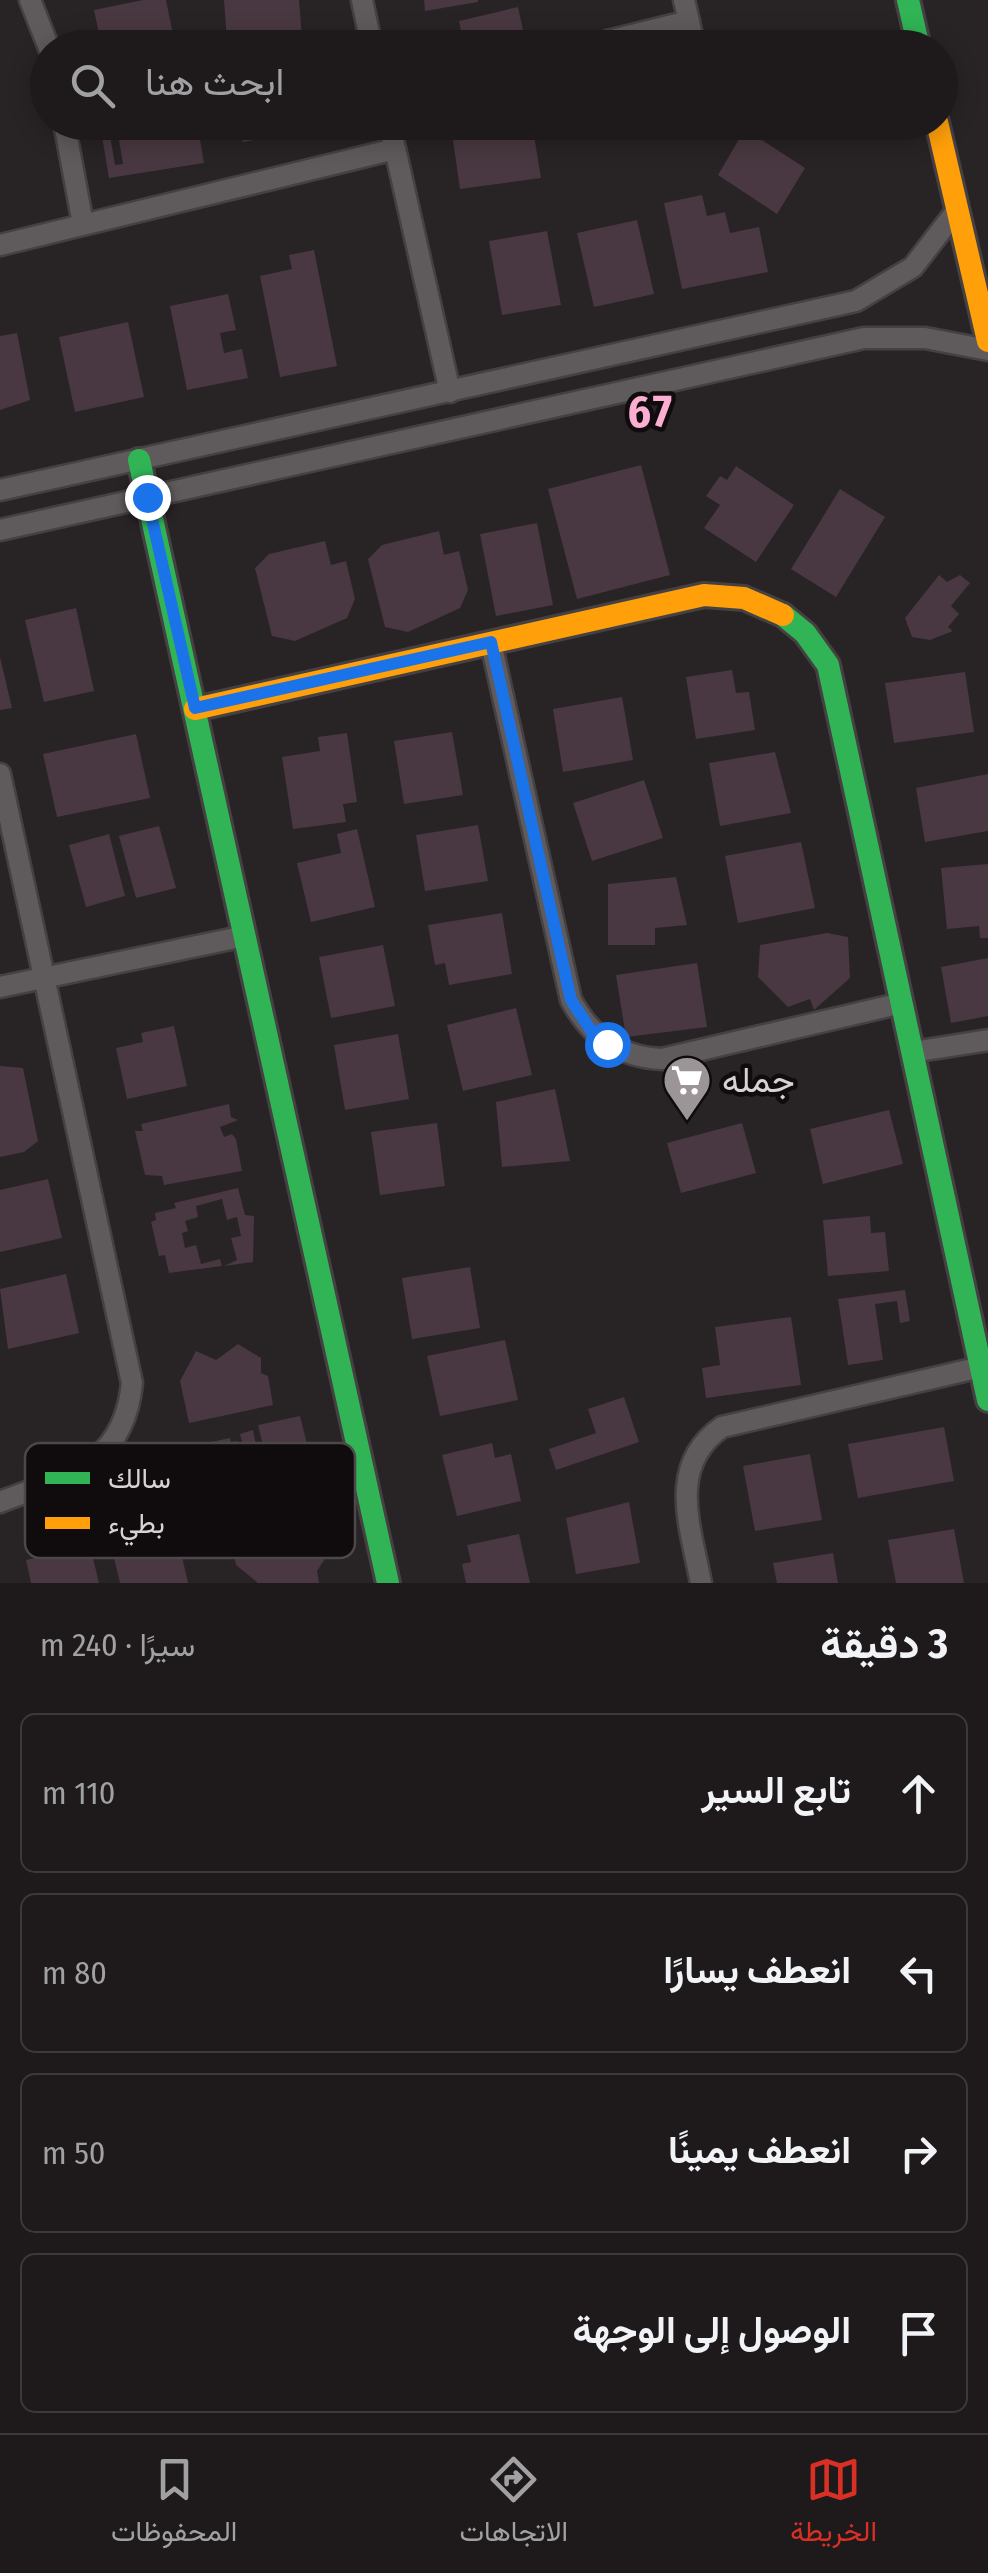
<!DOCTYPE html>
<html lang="ar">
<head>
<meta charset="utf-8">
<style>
	:root { --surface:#1e1a1c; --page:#2b2729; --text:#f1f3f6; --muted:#a1a1a3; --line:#3c383b; --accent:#d93025 }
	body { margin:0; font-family:"Fira Sans Condensed",Vazirmatn,sans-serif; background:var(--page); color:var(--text); direction:rtl }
	.stop { position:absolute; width:30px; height:30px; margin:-22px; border:8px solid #1a73e8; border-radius:50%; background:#fff }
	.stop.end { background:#1a73e8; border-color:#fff; box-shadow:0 2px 10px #0008 }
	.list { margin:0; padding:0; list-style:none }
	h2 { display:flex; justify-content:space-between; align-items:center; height:130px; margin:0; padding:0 40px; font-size:42px }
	h2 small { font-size:32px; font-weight:400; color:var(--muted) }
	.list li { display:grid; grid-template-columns:65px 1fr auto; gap:30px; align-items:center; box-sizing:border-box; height:160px; margin:0 20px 20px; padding:0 20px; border:2px solid var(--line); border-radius:15px }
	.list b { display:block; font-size:38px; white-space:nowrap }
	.list em { font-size:32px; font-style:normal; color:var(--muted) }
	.icon { flex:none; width:55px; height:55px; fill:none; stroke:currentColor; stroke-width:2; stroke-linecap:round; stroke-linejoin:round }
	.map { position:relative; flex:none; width:988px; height:1583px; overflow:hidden; direction:ltr }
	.search { position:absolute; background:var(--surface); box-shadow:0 5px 25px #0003; left:30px; right:30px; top:30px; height:110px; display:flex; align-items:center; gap:25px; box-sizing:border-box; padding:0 35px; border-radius:55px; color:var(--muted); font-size:38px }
	.sheet { height:850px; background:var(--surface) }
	nav { display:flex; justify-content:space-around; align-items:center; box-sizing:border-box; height:140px; border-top:2px solid var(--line); background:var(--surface); font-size:28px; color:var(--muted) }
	nav a { display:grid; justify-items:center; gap:5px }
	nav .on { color:var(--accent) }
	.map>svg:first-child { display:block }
	.building { fill:#493841 }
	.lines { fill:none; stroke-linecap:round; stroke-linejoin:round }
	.street-casing { stroke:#454042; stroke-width:25 }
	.fast-casing { stroke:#454042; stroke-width:28 }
	.slow-casing { stroke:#454042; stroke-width:28 }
	.street { stroke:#5f5a5c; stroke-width:20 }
	.fast { stroke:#30b455; stroke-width:22 }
	.slow { stroke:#ff9f0a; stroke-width:22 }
	.route { stroke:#1a73e8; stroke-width:12 }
	.labels { text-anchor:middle; stroke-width:9; stroke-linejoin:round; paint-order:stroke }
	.poi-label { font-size:35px; fill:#d9d2d5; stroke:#100b0d; text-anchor:start }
	.district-label { font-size:45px; font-weight:bold; letter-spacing:2.5px; fill:#fbaed1; stroke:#100b0d }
	.key { fill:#100b0d; stroke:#4c4749; stroke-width:2.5 }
	.key-label { font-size:28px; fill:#d9d2d5 }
</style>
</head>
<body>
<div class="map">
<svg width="988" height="1583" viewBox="0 0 988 1583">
	<rect width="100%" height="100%" fill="#282325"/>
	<g class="building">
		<path d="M143,0H166L176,48H102L94,10Z"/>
		<path d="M224,0H299L302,37L227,42Z"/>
		<path d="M424,0H478V2L425,11Z"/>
		<path d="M518,7L527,48H436L463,40L459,21Z"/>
		<path d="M116,122H197L204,163L109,178L102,136L110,135L115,165L123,164Z"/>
		<path d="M239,122H311L313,129L243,142Z"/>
		<path d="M533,129L541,178L460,189L453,140Z"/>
		<path d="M745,129L805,168L777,214L718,175Z"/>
		<path d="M702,195L707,216L725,212L730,233L759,227L768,272L682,289L664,203Z"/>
		<path d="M637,220L654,294L594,307L577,233Z"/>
		<path d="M547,231L561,305L502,315L489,241Z"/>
		<path d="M314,250L337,366L280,377L260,276L292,269L289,255Z"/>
		<path d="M228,294L236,330L220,333L224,353L242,349L248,378L187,390L170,306Z"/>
		<path d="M128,322L144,397L75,412L59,337Z"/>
		<path d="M17,333L30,400L0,410V336Z"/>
		<path d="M641,465L670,575L577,599L548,489Z"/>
		<path d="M736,466L794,505L756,562L704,528L720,505L706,496L720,476L727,480Z"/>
		<path d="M840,489L885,517L836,597L791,569Z"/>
		<path d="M537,523L553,605L496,616L480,534Z"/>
		<path d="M439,531L444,555L459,551L468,590L460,608L408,632L385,627L368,559L382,545Z"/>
		<path d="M325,541L331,565L346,561L355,599L347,618L295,641L272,636L255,568L269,554Z"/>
		<path d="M939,575L947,582L960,575L970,583L951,606L959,614L948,627L953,631L930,640L912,637L905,618Z"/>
		<path d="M76,608L94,691L44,702L25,620Z"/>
		<path d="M0,657L12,708L0,710Z"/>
		<path d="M732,670L736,693L749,692L755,730L696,739L686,677Z"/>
		<path d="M965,672L974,732L894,743L885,683Z"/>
		<path d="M622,697L633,760L563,772L553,709Z"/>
		<path d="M452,732L463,795L404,804L394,741Z"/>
		<path d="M347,733L357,802L343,804L346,822L293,829L282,757L320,751L318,737Z"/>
		<path d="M136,734L150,798L57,817L43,754Z"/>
		<path d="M775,752L791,813L720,826L709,763Z"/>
		<path d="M988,774V831L925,842L916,788Z"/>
		<path d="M644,780L663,838L592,861L573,803Z"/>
		<path d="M478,825L488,881L425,891L416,835Z"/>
		<path d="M159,826L176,888L136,898L119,836Z"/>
		<path d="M357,829L375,907L311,922L297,863L341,853L337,834Z"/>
		<path d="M109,834L125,896L86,907L69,845Z"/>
		<path d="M801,842L815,908L738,923L725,856Z"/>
		<path d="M988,864V938H980L979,926L947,929L941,868Z"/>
		<path d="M676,877L687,925L655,928V945H608V884Z"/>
		<path d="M502,913L512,974L449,985L445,963L435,965L428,925Z"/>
		<path d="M827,933L848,937L850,978L814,1010L810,999L788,1007L758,977L760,945Z"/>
		<path d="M383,945L395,1006L331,1018L319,957Z"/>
		<path d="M988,958V1016L951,1023L941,967Z"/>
		<path d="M697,963L707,1027L626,1037L616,975Z"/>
		<path d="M516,1008L532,1075L463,1091L447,1025Z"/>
		<path d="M174,1026L187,1086L127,1099L116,1048L143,1042L141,1033Z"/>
		<path d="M398,1034L409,1099L345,1110L334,1045Z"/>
		<path d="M0,1066L23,1068L38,1141L24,1152L0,1157Z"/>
		<path d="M555,1089L570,1161L502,1167L496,1102Z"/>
		<path d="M229,1104L231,1117L238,1120L220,1127L224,1137L232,1134L236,1139L242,1171L164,1185L162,1176L145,1175L135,1131H143L141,1124Z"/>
		<path d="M889,1110L903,1164L823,1184L810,1129Z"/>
		<path d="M437,1123L445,1186L380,1195L371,1132Z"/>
		<path d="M742,1123L756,1173L681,1193L667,1143Z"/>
		<path d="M48,1179L62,1238L0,1252V1190Z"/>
		<path d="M238,1188L245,1215L254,1216L253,1262L224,1266L237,1260L231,1238L241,1236L237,1217L227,1220L222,1199L196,1206L198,1217L185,1221L188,1231L182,1233L185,1248L196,1245L201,1264L220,1259L222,1266L169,1273L165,1255L159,1256L151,1222L156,1220L155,1213L176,1208L174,1203Z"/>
		<path d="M870,1216L871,1233L885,1232L889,1271L828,1276L823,1220Z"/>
		<path d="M470,1267L480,1328L412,1339L402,1278Z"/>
		<path d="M66,1274L79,1333L8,1349L0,1289Z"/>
		<path d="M905,1290L910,1321L900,1323L897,1301L875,1304L883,1360L848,1365L838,1299Z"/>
		<path d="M791,1317L801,1385L706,1398L702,1368L720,1365L715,1327Z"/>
		<path d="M505,1340L518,1400L440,1416L427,1356Z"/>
		<path d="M238,1344L261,1358V1373L268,1376L273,1405L189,1423L180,1381L196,1351L216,1360Z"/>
		<path d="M624,1397L639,1442L556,1470L549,1449L596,1433L588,1409Z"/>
		<path d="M300,1416L307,1444L314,1442L321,1467L314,1469L311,1487L294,1495L292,1486L274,1490L258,1425Z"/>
		<path d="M944,1427L954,1481L858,1498L848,1444Z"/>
		<path d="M253,1430L257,1450L245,1453L240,1434Z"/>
		<path d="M230,1438L231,1442L237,1441L241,1458L257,1454L265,1490L227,1504L221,1480L213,1482L210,1467L217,1465L211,1442Z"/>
		<path d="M492,1443L495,1458L511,1454L521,1501L457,1516L442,1455Z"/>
		<path d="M810,1454L822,1520L755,1531L743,1466Z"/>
		<path d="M629,1502L640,1563L576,1574L566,1518Z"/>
		<path d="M326,1513L332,1548L317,1571L319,1583H258L236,1565L230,1530L248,1527L252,1550L263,1556L257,1526Z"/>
		<path d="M954,1529L964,1583H896L888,1540Z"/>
		<path d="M519,1534L530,1583H466L462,1564L471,1562L467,1545Z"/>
		<path d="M178,1539L188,1583H120L113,1554Z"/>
		<path d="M90,1546L99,1583H31L26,1560Z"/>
		<path d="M833,1553L838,1583H777L773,1563Z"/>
	</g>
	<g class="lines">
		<g class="street-casing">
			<g id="street">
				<path d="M30,0L49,48"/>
				<path d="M362,0L372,48"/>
				<path d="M684,0L695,48"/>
				<path d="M600,48L608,41L689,21"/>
				<path d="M64,122L83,224"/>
				<path d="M389,122L450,392"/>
				<path d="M0,245L395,149"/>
				<path d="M0,490L856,301L913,267L957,210"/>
				<path d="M0,530L864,338H925L988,350"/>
				<path d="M491,643L571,1000C591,1037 619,1057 662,1059L902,1003"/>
				<path d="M0,774L132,1383C124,1466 67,1476 0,1502"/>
				<path d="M0,987L245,936"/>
				<path d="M913,1052L988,1040"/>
				<path d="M701,1583C691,1528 666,1466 722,1427L981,1367"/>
			</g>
		</g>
		<g class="fast-casing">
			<g id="fast">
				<path d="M908,0L919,48"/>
				<path d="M139,460L388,1583"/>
				<path d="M783,615L805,633L828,665L988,1400"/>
			</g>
		</g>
		<g class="slow-casing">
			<g id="slow">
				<path d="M937,122L988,341"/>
				<path d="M195,709L704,595L744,598L783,615"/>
			</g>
		</g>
		<use href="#street" class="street"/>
		<use href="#fast" class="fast"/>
		<use href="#slow" class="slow"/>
	</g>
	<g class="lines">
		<path class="route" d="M147,497L195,708L491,642L571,1000L592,1032L607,1044"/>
	</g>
	<defs>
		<g id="supermarket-pin" transform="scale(2.5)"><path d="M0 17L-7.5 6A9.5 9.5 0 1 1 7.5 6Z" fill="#9b9597" stroke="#100b0d"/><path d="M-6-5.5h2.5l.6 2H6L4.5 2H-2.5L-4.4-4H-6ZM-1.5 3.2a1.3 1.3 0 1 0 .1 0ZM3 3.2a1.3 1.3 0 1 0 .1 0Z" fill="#fff"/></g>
	</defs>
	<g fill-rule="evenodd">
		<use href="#supermarket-pin" x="687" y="1080"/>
	</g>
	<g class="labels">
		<g class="poi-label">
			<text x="722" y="1092">جمله</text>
		</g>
		<g class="district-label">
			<text x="651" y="427">67</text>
		</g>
	</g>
	<rect x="25" y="1443" width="330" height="115" rx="15" class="key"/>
	<rect x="45" y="1472" width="45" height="12" fill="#30b455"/>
	<rect x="45" y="1517" width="45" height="12" fill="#ff9f0a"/>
	<g class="key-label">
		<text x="108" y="1488">سالك</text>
		<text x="108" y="1533">بطيء</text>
	</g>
</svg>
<div class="stop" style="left:607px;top:1044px"></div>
<div class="stop end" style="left:147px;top:497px"></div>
<div class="search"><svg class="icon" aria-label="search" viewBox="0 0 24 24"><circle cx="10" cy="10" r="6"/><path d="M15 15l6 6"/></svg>ابحث هنا</div>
</div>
<section class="sheet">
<h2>3 دقيقة<small>سيرًا · 240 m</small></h2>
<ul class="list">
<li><svg class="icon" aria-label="ahead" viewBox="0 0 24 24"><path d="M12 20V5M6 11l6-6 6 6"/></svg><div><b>تابع السير</b></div><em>110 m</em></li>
<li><svg class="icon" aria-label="left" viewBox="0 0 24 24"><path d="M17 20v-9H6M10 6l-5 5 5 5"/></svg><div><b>انعطف يسارًا</b></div><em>80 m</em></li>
<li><svg class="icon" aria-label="right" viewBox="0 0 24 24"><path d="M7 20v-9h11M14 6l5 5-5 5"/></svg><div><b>انعطف يمينًا</b></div><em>50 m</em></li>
<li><svg class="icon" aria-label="arrive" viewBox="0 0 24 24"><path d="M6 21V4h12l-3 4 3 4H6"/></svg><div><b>الوصول إلى الوجهة</b></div></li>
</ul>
</section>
<nav>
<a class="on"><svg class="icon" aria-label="map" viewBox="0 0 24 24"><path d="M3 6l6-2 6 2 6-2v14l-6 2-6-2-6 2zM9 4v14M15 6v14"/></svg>الخريطة</a>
<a><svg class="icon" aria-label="directions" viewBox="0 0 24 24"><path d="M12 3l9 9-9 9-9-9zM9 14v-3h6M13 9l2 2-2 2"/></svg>الاتجاهات</a>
<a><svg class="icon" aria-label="saved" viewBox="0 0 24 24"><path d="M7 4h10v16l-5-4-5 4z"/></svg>المحفوظات</a>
</nav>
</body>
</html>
